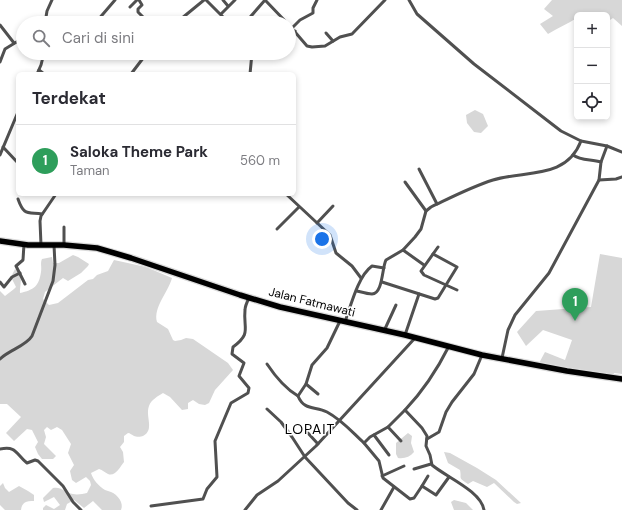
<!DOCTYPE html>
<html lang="id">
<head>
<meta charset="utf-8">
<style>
	:root { --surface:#fff; --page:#f2f2f3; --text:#2b2b33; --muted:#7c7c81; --line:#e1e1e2; --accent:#000 }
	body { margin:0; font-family:"DM Sans",sans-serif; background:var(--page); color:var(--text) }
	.controls { position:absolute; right:12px; top:12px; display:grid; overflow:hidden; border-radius:6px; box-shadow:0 2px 6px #0003 }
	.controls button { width:36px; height:36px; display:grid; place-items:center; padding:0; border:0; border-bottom:1px solid var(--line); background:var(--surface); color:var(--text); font:20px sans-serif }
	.you { position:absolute; left:322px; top:239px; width:14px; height:14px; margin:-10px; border:3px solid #fff; border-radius:50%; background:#1a73e8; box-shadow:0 0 0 6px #1a73e833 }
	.badge { display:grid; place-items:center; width:26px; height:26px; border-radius:50%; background:var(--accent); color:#fff; font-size:13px; font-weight:700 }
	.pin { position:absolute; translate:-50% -33px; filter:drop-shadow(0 1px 2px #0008) }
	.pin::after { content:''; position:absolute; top:21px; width:14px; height:12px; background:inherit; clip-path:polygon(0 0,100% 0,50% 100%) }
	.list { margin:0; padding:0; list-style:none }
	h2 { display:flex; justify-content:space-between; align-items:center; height:52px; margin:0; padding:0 16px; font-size:17px }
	h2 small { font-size:13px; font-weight:400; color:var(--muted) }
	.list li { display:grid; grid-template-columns:26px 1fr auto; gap:12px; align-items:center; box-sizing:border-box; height:72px; padding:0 16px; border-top:1px solid var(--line) }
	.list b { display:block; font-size:15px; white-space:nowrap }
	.list p { margin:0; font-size:13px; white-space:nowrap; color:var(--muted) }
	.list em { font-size:13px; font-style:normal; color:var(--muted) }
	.icon { flex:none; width:22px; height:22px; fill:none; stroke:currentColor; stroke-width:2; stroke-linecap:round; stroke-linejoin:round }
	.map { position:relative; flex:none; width:622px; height:510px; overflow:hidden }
	.search { position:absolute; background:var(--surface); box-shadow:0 2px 6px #0003; left:16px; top:16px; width:280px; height:44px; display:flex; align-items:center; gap:10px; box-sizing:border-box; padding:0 14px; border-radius:22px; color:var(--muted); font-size:15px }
	.panel { position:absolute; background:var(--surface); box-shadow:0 2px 6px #0003; left:16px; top:72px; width:280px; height:124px; border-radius:6px }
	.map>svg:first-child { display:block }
	.green { fill:#d7d7d7 }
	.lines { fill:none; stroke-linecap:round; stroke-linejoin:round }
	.highway-casing { stroke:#dbdbdb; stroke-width:8 }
	.street { stroke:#505050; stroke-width:3 }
	.highway { stroke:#000; stroke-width:5.5 }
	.labels { text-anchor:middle; stroke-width:3; stroke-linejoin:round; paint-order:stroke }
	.street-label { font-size:12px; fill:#000; stroke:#fff }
	.quarter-label { font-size:14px; letter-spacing:1px; fill:#000; stroke:#fff }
</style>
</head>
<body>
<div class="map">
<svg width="622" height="510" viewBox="0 0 622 510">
	<rect width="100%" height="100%" fill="#fff"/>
	<g class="green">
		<path d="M552,0H622V26L613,18L607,22V15H577V18C567,24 558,28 548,34L540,24L553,16L544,9Z"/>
		<path d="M475,110L483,114L488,126L481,133L474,132L467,123L466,115Z"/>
		<path d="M600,254L622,258V374L614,373L613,377L538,365L545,352L565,360L572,340L543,330L526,346L517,332L536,311L591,307Z"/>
		<path d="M73,255L78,257L89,264L88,266L81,273L68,281L63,278L45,292L43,299L49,305L58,303L88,280L93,279L97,275L108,271L114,260L146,267L172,278C168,293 153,307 157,322L168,329L173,340L175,341L181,340L186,338L193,339L228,363L233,370L215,390L209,403L205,405L199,404L193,400L188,403V409L182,410L170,397L163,393C158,396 151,400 149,406C145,416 155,430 143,436C141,437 136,437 134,436C132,435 130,433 128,433L124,436V442L120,447L123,452L124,462C120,467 115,477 108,474C104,472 103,470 99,469L91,473C93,480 99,486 105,490C107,491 109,491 111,492C118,495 124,503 121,510H102L93,501L84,508L74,500L67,504L65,510H43V508L46,505L54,509L60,505L54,497L44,502L43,498L53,488C61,486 65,493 73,494C77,495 83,494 87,493L91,485L90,481L86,477L76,483L72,480L70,471L74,465L68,453L71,444L62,430L57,427L51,430L47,427L44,430L46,437L44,444L56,456L53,459H42L38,454L35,447L38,442L32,430L27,429L14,441L6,433L21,417L7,404H0V291L5,296L14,289L16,287L11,277L15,269C24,276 20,283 20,293C34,290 39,286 41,272C42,267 40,263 42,259L52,257L53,263H59Z"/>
		<path d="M408,433L412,436L411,443L414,452C410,457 404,459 398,458L396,454V443Z"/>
		<path d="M444,452L450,453L477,468L496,480L521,503L517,504L514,502L494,483L487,487L473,481L468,484C457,477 462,479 460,470L448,463Z"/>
		<path d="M3,483L5,488L9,492L19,486L28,491L34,495V501C26,501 22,502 21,510H5L0,505V486Z"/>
		<path d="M454,500L466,503L473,510H454L451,502Z"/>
	</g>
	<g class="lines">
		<g class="highway-casing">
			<path id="highway" d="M0,241L28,245H64L97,248L131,258L240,295L280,307L405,335L482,355L567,371L622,379"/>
		</g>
		<g class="street">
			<path d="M139,0L142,5L138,9V12L149,23"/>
			<path d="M206,0L229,23"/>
			<path d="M223,0L228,6"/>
			<path d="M265,0L287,23"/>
			<path d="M409,0L417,14L474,64L548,121L561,131L581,141"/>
			<path d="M130,7L137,0"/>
			<path d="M221,14L235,0"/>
			<path d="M97,21L115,0"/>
			<path d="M45,23L47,11L52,0"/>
			<path d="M95,23L97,21L100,23"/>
			<path d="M176,23L204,0"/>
			<path d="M245,23L265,0"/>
			<path d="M0,25L14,43"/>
			<path d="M289,25L307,46L312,47L325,46L340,37L352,34L385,0"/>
			<path d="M292,28L300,20L313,13V8L317,0"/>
			<path d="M326,33L333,41"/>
			<path d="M289,35L295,31"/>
			<path d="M0,62L5,49L23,38"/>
			<path d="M39,70L44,74"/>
			<path d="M37,74L41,65L44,53"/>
			<path d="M131,74L147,53"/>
			<path d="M250,74L252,53"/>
			<path d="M3,147L18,163"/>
			<path d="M0,155L18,112"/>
			<path d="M573,155C581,161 591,159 601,162"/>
			<path d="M419,169L437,204"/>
			<path d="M599,180L616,179L622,177"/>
			<path d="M405,182L426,211"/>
			<path d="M286,194L330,235L336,253L352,266L361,278"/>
			<path d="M18,199C24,216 27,212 42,214"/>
			<path d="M317,223L333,206"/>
			<path d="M64,227V245"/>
			<path d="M277,229L299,207"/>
			<path d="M24,244L23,260L16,266L25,284"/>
			<path d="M41,245L40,221L41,216L56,194"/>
			<path d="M438,247L421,271L424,275L457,290"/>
			<path d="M403,250L424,265"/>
			<path d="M0,282L4,287L12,277L20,273"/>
			<path d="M382,282L435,299L438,298L457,267L433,254"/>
			<path d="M357,291C361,292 368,294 372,294C383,294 382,267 386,260L403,250L415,237L421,229L426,211L431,207C452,197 471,187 493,180C525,170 566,180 581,141L607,146L622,152"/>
			<path d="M340,321L327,348L312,365L306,384L298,396C304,411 316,406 327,412C342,420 352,432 364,443L370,437L388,427L405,410"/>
			<path d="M345,322C351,305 358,276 372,266L384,268"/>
			<path d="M384,331L396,305"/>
			<path d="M405,335L419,294"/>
			<path d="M449,346C437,370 423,391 405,410L422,428L427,436L426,446L430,455L432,465C446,477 481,491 484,510"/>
			<path d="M502,358L508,330L515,315L549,273L599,180L601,162L607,146"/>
			<path d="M0,359C9,350 26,346 32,336L53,281L55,265L54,245"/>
			<path d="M267,364C275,376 286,389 298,396"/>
			<path d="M306,384L318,394"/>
			<path d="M267,409L281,422L292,437L305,457L348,503L357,510"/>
			<path d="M388,427L401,441"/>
			<path d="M307,432L318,444"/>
			<path d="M374,435L389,455"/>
			<path d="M427,439L439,432L446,412L452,402L474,374L482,355"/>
			<path d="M364,443L379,461L383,478L410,499L414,498L422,486L436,495L449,477"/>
			<path d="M0,449C17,446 15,453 27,463L35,460L38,461L63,486L73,502L81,510"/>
			<path d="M414,469L431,464"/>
			<path d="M382,476L404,466"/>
			<path d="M422,486L428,476"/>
			<path d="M151,506L203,499L207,489L217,477L215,441L231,403L248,393L249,388L239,376L244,363L232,354L233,347C252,333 243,329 245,310C245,306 247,302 249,298"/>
			<path d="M245,510L257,495L278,481L316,446L415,338"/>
			<path d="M381,510L394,487"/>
		</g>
		<use href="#highway" class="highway"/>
	</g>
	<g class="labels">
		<g class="street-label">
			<text transform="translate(312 302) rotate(14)" y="4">Jalan Fatmawati</text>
		</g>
		<g class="quarter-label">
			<text x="310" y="434">LOPAIT</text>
		</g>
	</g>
</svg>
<div class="controls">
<button>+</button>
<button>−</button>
<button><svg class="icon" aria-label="locate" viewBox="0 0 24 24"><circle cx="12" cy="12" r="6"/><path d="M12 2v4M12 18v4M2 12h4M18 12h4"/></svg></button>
</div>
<div class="you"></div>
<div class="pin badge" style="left:575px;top:321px;background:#2e9e5b">1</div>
<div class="search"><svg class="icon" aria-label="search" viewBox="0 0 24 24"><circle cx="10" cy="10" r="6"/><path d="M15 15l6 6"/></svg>Cari di sini</div>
<section class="panel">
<h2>Terdekat<small></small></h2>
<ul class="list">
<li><span class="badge" style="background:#2e9e5b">1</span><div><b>Saloka Theme Park</b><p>Taman</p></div><em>560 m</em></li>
</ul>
</section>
</div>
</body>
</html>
